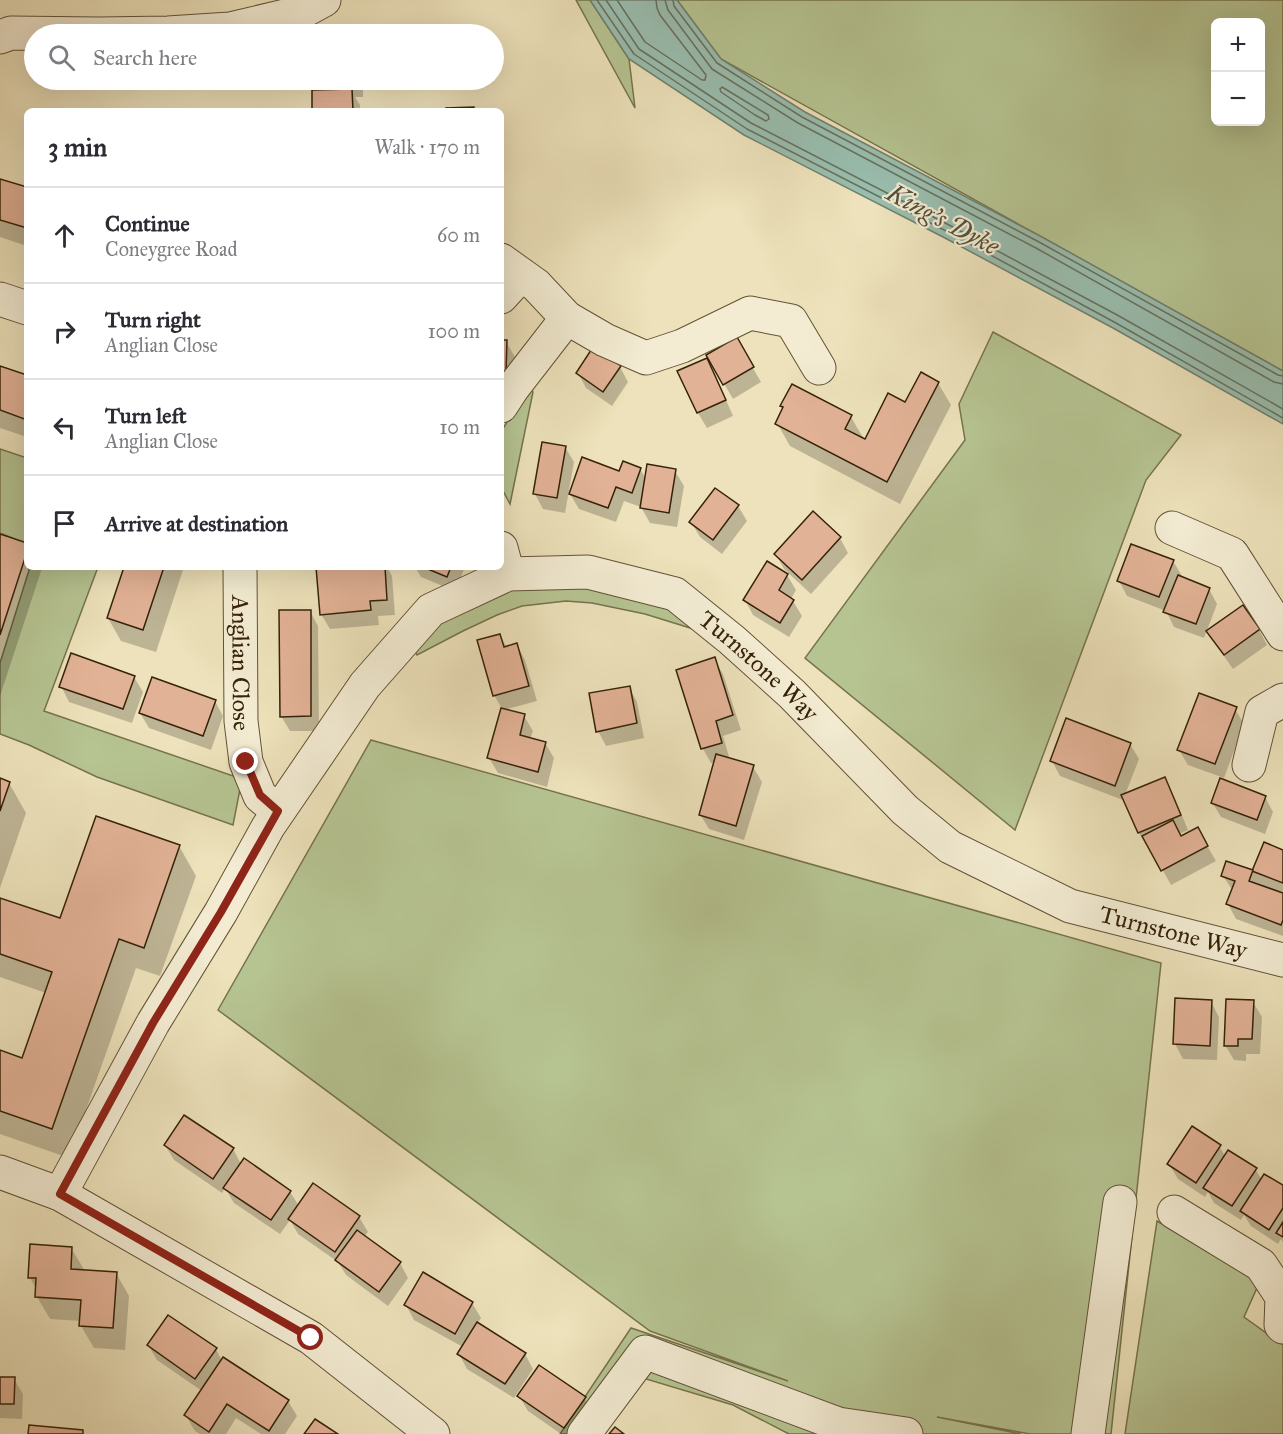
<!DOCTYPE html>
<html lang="en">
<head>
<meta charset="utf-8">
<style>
	:root { --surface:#fff; --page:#f2f2f3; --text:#2b2b33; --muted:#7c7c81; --line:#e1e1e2 }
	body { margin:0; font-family:"IM FELL Great Primer",serif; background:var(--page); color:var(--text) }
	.controls { position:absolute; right:18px; top:18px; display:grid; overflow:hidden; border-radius:9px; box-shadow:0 6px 24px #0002 }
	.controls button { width:54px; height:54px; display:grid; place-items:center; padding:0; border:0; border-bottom:2px solid var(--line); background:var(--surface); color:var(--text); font:30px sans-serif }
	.stop { position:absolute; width:18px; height:18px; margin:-14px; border:4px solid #8f2418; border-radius:50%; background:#fff }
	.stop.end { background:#8f2418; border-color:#fff; box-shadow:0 2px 6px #0008 }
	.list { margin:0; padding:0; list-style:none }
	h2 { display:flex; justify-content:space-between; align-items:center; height:78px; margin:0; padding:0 24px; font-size:26px }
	h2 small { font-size:20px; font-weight:400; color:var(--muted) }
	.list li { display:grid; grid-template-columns:39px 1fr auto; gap:18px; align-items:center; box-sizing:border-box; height:96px; padding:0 24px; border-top:2px solid var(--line) }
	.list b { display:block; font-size:22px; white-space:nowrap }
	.list p { margin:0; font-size:20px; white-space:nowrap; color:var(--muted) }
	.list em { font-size:20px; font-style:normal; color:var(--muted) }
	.icon { flex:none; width:33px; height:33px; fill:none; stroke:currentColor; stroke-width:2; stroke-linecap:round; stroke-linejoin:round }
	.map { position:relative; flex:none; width:1283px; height:1434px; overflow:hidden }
	.search { position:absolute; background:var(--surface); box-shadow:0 6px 24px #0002; left:24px; top:24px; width:480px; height:66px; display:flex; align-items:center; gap:15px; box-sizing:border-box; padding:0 21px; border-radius:33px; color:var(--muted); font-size:22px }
	.panel { position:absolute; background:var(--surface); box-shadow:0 6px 24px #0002; left:24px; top:108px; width:480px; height:462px; border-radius:9px }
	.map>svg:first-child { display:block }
	.green { fill:#b6c492; stroke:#76734d; stroke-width:1.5; fill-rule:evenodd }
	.water { fill:#99beb0; stroke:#71806d; stroke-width:1.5 }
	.shadow { fill:#0003 }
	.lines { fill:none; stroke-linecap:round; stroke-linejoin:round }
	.shore { stroke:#67705c; stroke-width:1.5 }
	.building { fill:#e2b296; stroke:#352208; stroke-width:1.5 }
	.minor-casing { stroke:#635235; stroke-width:35 }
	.minor { stroke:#f3ecd3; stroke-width:33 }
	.route { stroke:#8f2418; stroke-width:8 }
	.labels { text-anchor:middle; stroke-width:4.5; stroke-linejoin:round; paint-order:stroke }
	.street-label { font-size:24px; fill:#352208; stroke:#f3ecd3 }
	.water-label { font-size:26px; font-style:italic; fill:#53513a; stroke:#f3ecd3 }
</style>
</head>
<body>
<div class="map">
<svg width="1283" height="1434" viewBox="0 0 1283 1434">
	<rect width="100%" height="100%" fill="#ede2bb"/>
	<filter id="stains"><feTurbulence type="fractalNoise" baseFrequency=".00333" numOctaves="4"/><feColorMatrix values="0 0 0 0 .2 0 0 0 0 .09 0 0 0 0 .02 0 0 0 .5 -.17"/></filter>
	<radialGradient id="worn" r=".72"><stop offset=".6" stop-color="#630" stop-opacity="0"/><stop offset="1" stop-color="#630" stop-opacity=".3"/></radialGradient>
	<g class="green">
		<path d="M576,0H590L629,59L635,108Z"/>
		<path d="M677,0H1283V371L721,59ZM1216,22H1260V122H1216Z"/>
		<path d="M993,332L1181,435L1146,480L1015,830L805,658L965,440L959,404Z"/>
		<path d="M531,390L533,392L510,504L501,487V432L514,410Z"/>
		<path d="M0,449L27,458V544L0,533Z"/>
		<path d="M30,567H98L44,711L242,779L233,825L97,777L29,745L0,734V663Z"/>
		<path d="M548,580L653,599L703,632L645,614L592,603L566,601L522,606L497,615L463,631L417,655L410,642L464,601Z"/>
		<path d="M371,740L1161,963L1111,1434H1030L937,1417L1021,1434H789L733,1405L643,1378L601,1434H560L631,1328L788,1381L650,1331L218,1010Z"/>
		<path d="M1157,1221L1260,1281L1244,1317L1283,1345V1434H1125Z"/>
	</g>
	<path class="water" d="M590,0H677L721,59L805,112L1042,237L1283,371V424L1113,328L945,238L744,135L629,59Z"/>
	<g class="shadow">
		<path d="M415,27L456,28L460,34H415Z"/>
		<path d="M317,80H363V97H355L360,105V111H314L323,91Z"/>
		<path d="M0,180L27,189V246L0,237Z"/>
		<path d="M736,339L761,382L733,399L708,356Z"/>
		<path d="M501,342H506L515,357L514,386H501Z"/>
		<path d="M0,367L27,377V437L0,428Z"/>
		<path d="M620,367L628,382L612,406L586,388L578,373Z"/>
		<path d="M679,372L715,375L733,416L707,428L698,413Z"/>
		<path d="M938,383L951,405L900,504L790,446L777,423L784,409L782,406L851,417L865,441L906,404Z"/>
		<path d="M565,447L574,462L565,513L543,509L535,494Z"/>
		<path d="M640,469L646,479L675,471L684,486L677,527L650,523L641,507L624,501L616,522L579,509L570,494L620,473Z"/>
		<path d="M738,506L747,521L722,554L700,537L691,522Z"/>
		<path d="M0,536L27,545V567L42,568L0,696Z"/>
		<path d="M840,538L848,553L811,594L784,569L776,554Z"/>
		<path d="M1173,561L1182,576L1181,578L1209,589L1217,604L1204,638L1174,627L1166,611L1127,596L1119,581Z"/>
		<path d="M125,567H184L156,652L121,641L108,618Z"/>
		<path d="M317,567H387L392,576L395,615L378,616L379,625L330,629L321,614Z"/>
		<path d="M415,567H465L455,591L421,577Z"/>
		<path d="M787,575L796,590L791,599L793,601L802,616L789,637L753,615L745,600Z"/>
		<path d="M1242,608L1259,630L1267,645L1233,669L1217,646L1208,632Z"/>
		<path d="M310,611L318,626L319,731H290L281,716Z"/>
		<path d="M500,635L507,648L517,645L525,660L537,701L503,710L524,716L533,731L530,739L545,743L554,758L547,787L498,773L489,758L502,709L494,695Z"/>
		<path d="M714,659L723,674L741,730L723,736L730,760L753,767L762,782L744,840L709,829L700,814L716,762L711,763L703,749L678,670Z"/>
		<path d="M134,677L143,692L132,723L69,702L61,686Z"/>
		<path d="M629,687L637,702L644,738L606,746L598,731Z"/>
		<path d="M215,701L223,716L211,750L149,728L140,713Z"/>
		<path d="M1235,709L1244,724L1224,778L1188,765L1179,750Z"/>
		<path d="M1130,744L1139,759L1125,795L1164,779L1173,794L1188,830L1179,834L1181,838L1206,844L1216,861L1171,885L1150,847L1148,848L1139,833L1124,797L1123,800L1060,776L1052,761Z"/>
		<path d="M0,780L9,783L26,813L0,888Z"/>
		<path d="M1265,797L1273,812L1265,834L1221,817L1212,802Z"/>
		<path d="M1264,844L1283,852V936L1236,919L1228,904L1233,891L1223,876L1251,871L1253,873Z"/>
		<path d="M179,846L196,876L160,976L136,968L69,1158L0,1134V1052L23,1060L46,993L0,977V899L61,920Z"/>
		<path d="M1211,1002L1219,1017L1217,1060L1183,1059L1175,1044Z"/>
		<path d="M1253,1002L1262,1017L1260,1054H1246V1061L1234,1060L1225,1045Z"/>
		<path d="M165,1145L233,1149L241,1164L290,1192L299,1206L359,1217L368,1232L364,1237L400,1263L408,1278L388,1306L346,1275L338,1262L298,1234L290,1220L280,1234L234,1203L225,1188L222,1193L174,1160Z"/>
		<path d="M1219,1146L1225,1156L1255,1169L1262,1180L1283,1187V1242L1281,1239L1278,1244L1251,1226L1244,1215L1241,1220L1214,1203L1208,1192L1205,1197L1178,1179L1169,1164Z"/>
		<path d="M71,1248L85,1271L116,1273L129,1296L125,1350L94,1348L81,1326V1321L50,1319L37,1297V1290L30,1278Z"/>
		<path d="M472,1303L481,1318L477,1324L525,1354L533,1369L514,1398L467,1369L459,1354L463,1347L414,1320L406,1305Z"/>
		<path d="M148,1345L216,1349L222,1361L224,1359L288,1401L297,1416L285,1434H261L236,1418L226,1434H200L195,1431L186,1416L202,1391L157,1360Z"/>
		<path d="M0,1378L14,1379L23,1394L22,1419L0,1418Z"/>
		<path d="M519,1396L584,1398L593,1413L579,1434H561L528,1411Z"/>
	</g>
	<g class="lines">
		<g class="shore">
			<path d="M597,0L634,54L747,129L948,232L1116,323L1283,418"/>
			<path d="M606,0L639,49L751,123L951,226L1119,316L1283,409"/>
			<path d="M617,0L645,42L702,80H705L706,75L660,15L657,8L656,0"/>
			<path d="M665,0L668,10L712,69L798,123L1036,248L1274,382L1283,384"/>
			<path d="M673,0L674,6L717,63L802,117L1039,242L1278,375L1283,376"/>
			<path d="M722,87L768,115L769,119L766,121L755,115L721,92L720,89Z"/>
		</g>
	</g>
	<g class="building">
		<path d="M414,25L457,26V34H414Z"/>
		<rect x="316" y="80" width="40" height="2"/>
		<path d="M352,89L353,111H312V90Z"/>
		<path d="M474,107V111H447L446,108Z"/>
		<path d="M0,179L27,187V228L0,220Z"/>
		<path d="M737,337L754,367L723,385L706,355Z"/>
		<path d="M501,340H507L506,372L501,371Z"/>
		<path d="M593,347L621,366L603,392L576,373Z"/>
		<path d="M707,358L726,400L697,413L677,371Z"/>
		<path d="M0,366L27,375V420L0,410Z"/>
		<path d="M921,372L939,382L887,482L775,424L783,407L780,406L792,384L852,415L845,429L865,439L888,393L905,402Z"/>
		<path d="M542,442L566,446L557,498L533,494Z"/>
		<path d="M582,457L619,471L623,461L641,468L632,493L616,487L608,508L569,494Z"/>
		<path d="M647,464L676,469L669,513L640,508Z"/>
		<path d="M715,488L739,505L713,540L689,522Z"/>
		<path d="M813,511L841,537L802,580L774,554Z"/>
		<path d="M0,534L27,543V552L0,635Z"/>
		<path d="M1131,544L1174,560L1159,597L1117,581Z"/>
		<path d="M767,561L788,574L779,590L794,600L780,623L743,600Z"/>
		<path d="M124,567H164L143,630L107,618Z"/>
		<path d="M316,567H385L387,600L370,601L371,610L320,615Z"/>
		<path d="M423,567H451L447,577Z"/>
		<path d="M1178,575L1210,588L1196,624L1163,612Z"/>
		<path d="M1243,605L1260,629L1224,655L1206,631Z"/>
		<path d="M279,610H311V716L280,717Z"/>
		<path d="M500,634L504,647L517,643L529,686L493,696L477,640Z"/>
		<path d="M71,653L135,676L123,709L59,687Z"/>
		<path d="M715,657L733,715L716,721L722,743L701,749L676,670Z"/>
		<path d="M152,677L216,700L203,736L139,713Z"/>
		<path d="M630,686L637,723L596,732L589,693Z"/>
		<path d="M1199,693L1237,707L1215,764L1177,750Z"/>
		<path d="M501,708L525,714L520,735L546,742L538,772L487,758Z"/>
		<path d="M1066,718L1131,743L1115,786L1050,761Z"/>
		<path d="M716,754L754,765L736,826L699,815Z"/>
		<path d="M1165,777L1181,815L1138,833L1121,795Z"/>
		<path d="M0,778L10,782L0,811Z"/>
		<path d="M1220,778L1266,796L1257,820L1211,803Z"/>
		<path d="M96,816L180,845L144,948L119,939L52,1129L0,1111V1050L22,1058L52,972L0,954V898L60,918Z"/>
		<path d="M1173,820L1181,836L1198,827L1208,846L1161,871L1142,836Z"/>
		<path d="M1264,842L1283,850V883L1252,871Z"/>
		<path d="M1226,861L1253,870L1249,881L1283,893V920L1281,925L1226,904L1235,881L1221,876Z"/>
		<path d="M1175,998L1212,1000L1210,1046L1173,1044Z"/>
		<path d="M1226,999L1254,1000L1252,1039H1238V1046H1224Z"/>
		<path d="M184,1115L234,1148L213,1179L164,1145Z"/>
		<path d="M1192,1126L1221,1145L1196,1183L1167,1164Z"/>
		<path d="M1228,1150L1257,1168L1232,1206L1203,1188Z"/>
		<path d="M244,1158L291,1191L271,1220L223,1188Z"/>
		<path d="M1264,1174L1283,1185V1208L1269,1230L1240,1211Z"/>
		<path d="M313,1183L360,1216L335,1252L288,1219Z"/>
		<path d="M1283,1222V1237L1276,1233Z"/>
		<path d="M357,1230L401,1262L379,1292L335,1260Z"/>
		<path d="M30,1244L72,1247L71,1269L117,1272L113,1328L79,1326L81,1300L35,1297L36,1278H28Z"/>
		<path d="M423,1272L473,1302L455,1334L404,1305Z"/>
		<path d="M168,1315L217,1348L195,1379L147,1345Z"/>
		<path d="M477,1322L526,1353L505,1384L457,1354Z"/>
		<path d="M223,1357L289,1400L269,1431L227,1404L209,1432L184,1415Z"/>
		<path d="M539,1365L586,1397L564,1428L517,1396Z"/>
		<path d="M0,1377H15L14,1404H0Z"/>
		<path d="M315,1419L338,1434H304Z"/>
		<path d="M29,1425L83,1430V1434H28Z"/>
		<path d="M615,1427L624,1434H609Z"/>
	</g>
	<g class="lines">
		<g class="minor-casing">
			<g id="minor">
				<path d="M0,37L11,33L99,34L168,33L230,29L302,12L324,0"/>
				<path d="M501,260L536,285L567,318L605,340L646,358L682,346L750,313L791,321L819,368"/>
				<path d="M501,297L521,275"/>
				<path d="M0,299L27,308"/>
				<path d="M501,406L512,389L567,318"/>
				<path d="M1172,528L1232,554L1283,634"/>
				<path d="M501,548L508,574"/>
				<path id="s1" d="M240,567L241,721L246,762L260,796L278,811"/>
				<path d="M1249,765L1262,712L1283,700"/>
				<path d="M0,1172L60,1194L311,1338L433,1434"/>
				<path id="s2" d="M60,1194L153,1023L221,912L268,827L365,685L431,610L508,574L588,572L675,594L732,640L792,694L905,810L950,847L1070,906L1283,960"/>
				<path d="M1174,1212L1261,1265L1282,1297L1281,1325L1283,1327"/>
				<path d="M584,1434L645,1352L838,1424L906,1434"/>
				<path d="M1088,1434L1120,1202"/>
			</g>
		</g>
		<use href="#minor" class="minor"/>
	</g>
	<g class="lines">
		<path class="route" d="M246,762L260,795L278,811L221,912L153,1023L60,1194L311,1338"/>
	</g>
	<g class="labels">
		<g class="street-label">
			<text dy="8" stroke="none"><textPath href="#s1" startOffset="96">Anglian Close</textPath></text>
			<text dy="8" stroke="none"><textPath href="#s2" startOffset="1059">Turnstone Way</textPath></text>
			<text dy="8" stroke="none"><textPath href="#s2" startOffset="1563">Turnstone Way</textPath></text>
		</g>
		<g class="water-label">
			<text transform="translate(943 219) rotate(28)" y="9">King's Dyke</text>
		</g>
	</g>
	<rect width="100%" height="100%" filter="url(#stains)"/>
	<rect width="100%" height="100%" fill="url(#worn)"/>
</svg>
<div class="controls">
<button>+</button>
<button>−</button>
</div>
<div class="stop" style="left:311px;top:1338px"></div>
<div class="stop end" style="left:246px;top:762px"></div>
<div class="search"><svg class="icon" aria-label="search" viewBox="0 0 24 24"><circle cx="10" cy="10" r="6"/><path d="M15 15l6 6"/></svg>Search here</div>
<section class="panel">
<h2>3 min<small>Walk · 170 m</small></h2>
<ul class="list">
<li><svg class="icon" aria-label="ahead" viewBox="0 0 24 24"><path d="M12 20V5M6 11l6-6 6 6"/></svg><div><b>Continue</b><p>Coneygree Road</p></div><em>60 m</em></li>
<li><svg class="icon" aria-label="right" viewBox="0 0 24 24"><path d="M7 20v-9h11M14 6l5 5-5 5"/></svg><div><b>Turn right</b><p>Anglian Close</p></div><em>100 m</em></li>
<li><svg class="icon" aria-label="left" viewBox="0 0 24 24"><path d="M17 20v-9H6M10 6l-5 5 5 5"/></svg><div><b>Turn left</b><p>Anglian Close</p></div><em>10 m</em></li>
<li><svg class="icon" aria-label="arrive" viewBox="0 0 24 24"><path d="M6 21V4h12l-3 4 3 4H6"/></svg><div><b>Arrive at destination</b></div></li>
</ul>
</section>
</div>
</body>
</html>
